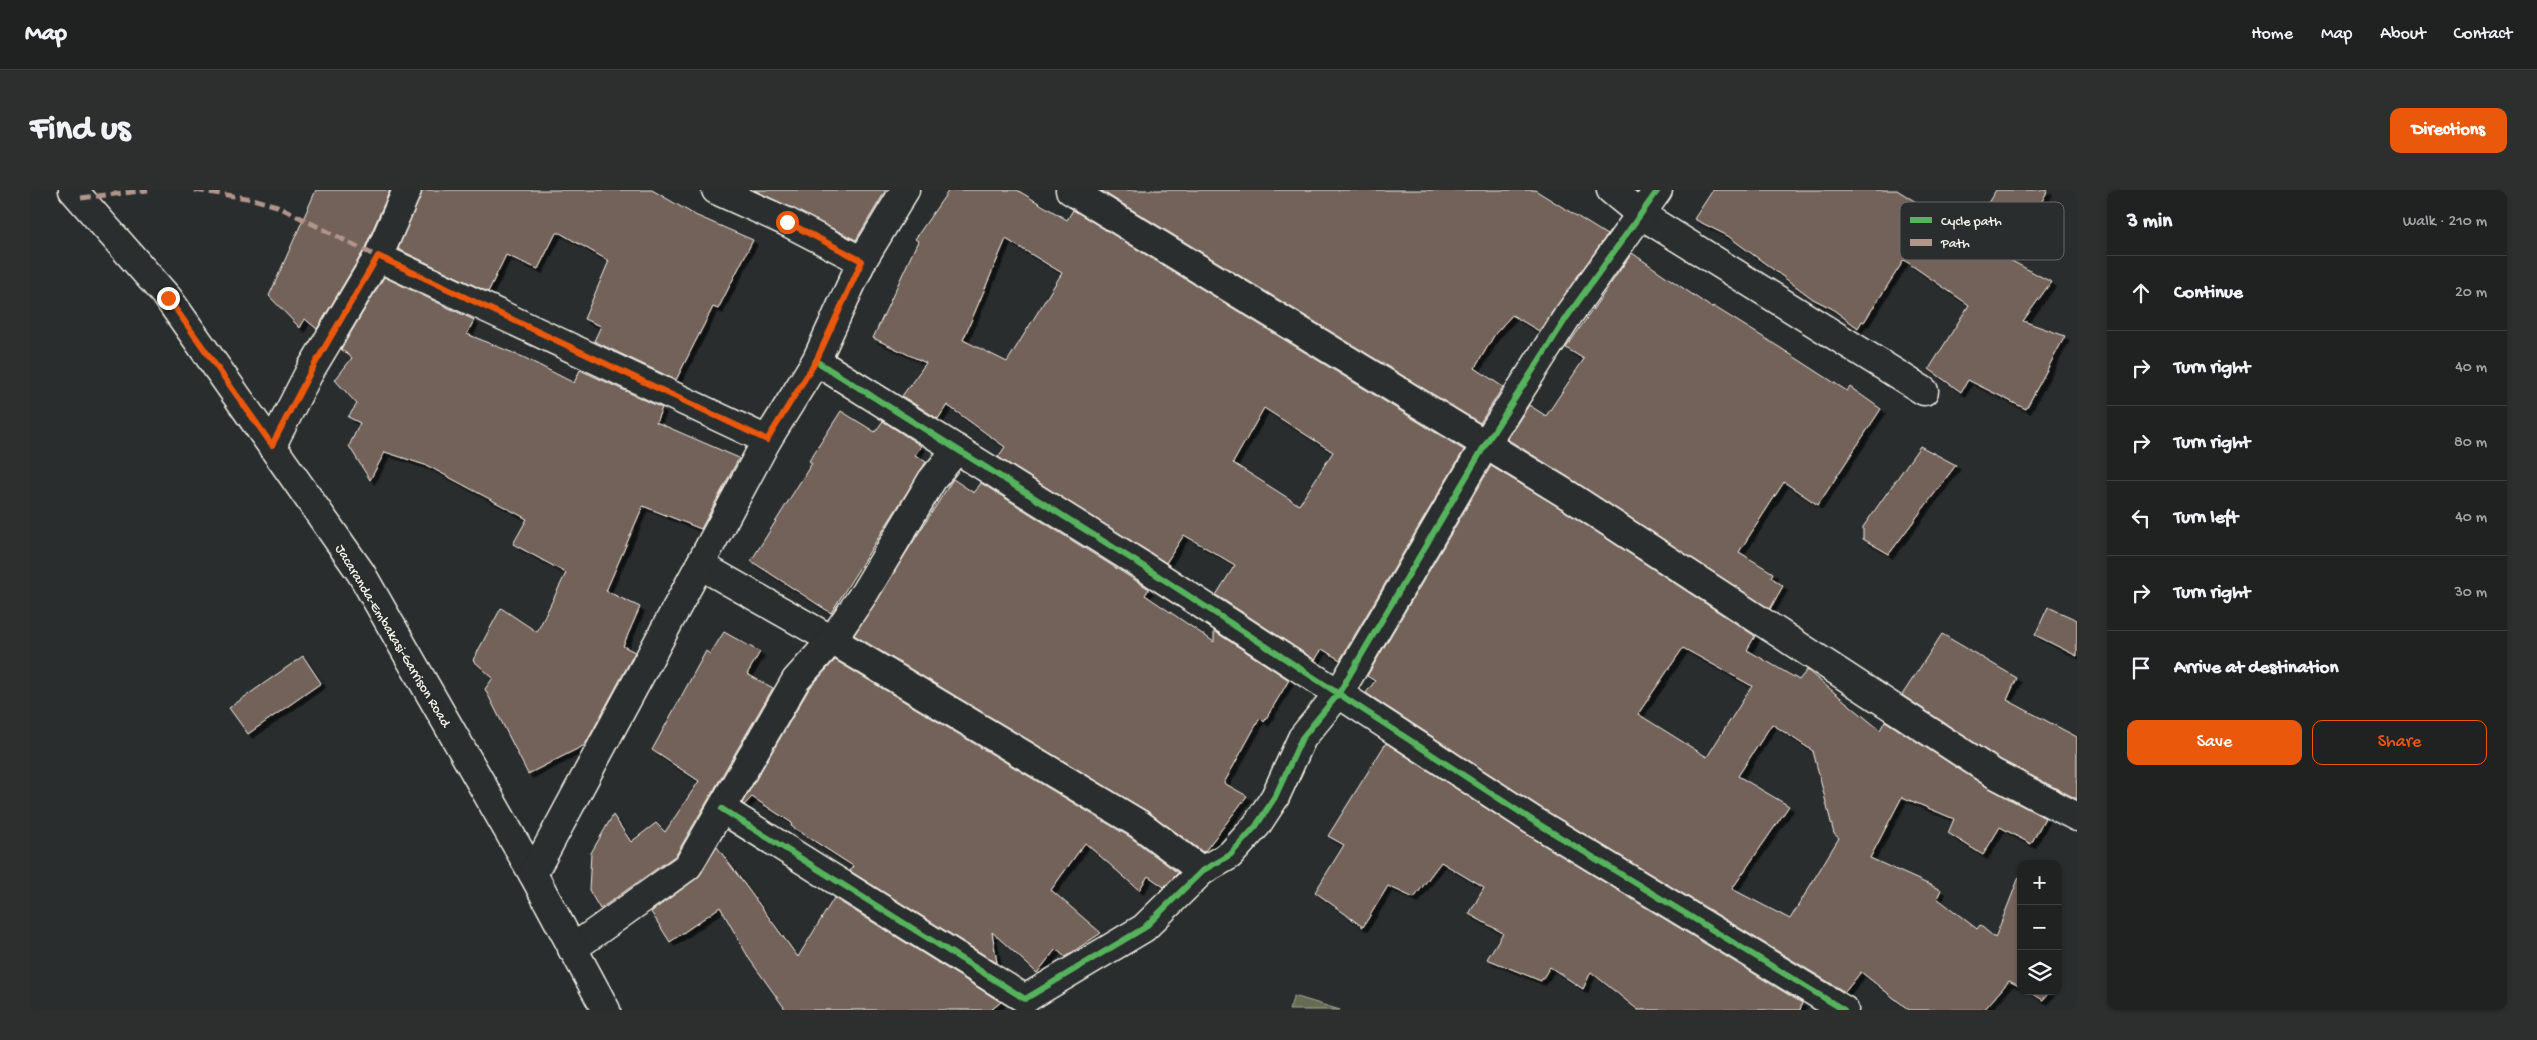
<!DOCTYPE html>
<html lang="en">
<head>
<meta charset="utf-8">
<style>
	:root { --surface:#202222; --page:#2d2f2f; --text:#f1f3f6; --muted:#a2a4a5; --line:#3d3f40; --accent:#ea580c }
	body { margin:0; font-family:"Gochi Hand",sans-serif; background:var(--page); color:var(--text) }
	.controls { position:absolute; right:15px; bottom:15px; display:grid; overflow:hidden; border-radius:10px; box-shadow:0 1px 4px #0004 }
	.controls button { width:45px; height:45px; display:grid; place-items:center; padding:0; border:0; border-bottom:1px solid var(--line); background:var(--surface); color:var(--text); font:25px sans-serif }
	.stop { position:absolute; width:15px; height:15px; margin:-11px; border:4px solid #ea580c; border-radius:50%; background:#fff }
	.stop.end { background:#ea580c; border-color:#fff; box-shadow:0 1px 5px #0008 }
	.list { margin:0; padding:0; list-style:none }
	h2 { display:flex; justify-content:space-between; align-items:center; height:65px; margin:0; padding:0 20px; font-size:21px }
	h2 small { font-size:16px; font-weight:400; color:var(--muted) }
	.list li { display:grid; grid-template-columns:32px 1fr auto; gap:15px; align-items:center; box-sizing:border-box; height:75px; padding:0 20px; border-top:1px solid var(--line) }
	.list b { display:block; font-size:19px; white-space:nowrap }
	.list em { font-size:16px; font-style:normal; color:var(--muted) }
	.actions { display:flex; gap:10px; padding:15px 20px }
	.actions a { flex:1; padding:11px 0; border:1px solid var(--accent); border-radius:10px; text-align:center; font-size:18px; color:var(--accent) }
	.actions .main { background:var(--accent); color:#fff }
	.icon { flex:none; width:28px; height:28px; fill:none; stroke:currentColor; stroke-width:2; stroke-linecap:round; stroke-linejoin:round }
	.map { position:relative; flex:none; width:2047px; height:820px; overflow:hidden; border-radius:10px }
	header { display:flex; align-items:center; gap:30px; box-sizing:border-box; height:70px; padding:0 25px; background:var(--surface); border-bottom:1px solid var(--line) }
	header strong { font-size:24px }
	nav { display:flex; gap:28px; margin-inline-start:auto; font-size:18px }
	.intro { display:flex; align-items:center; justify-content:space-between; box-sizing:border-box; height:120px; padding:0 30px }
	h1 { margin:0; font-size:35px }
	.button { padding:12px 22px; border-radius:10px; background:var(--accent); color:#fff; font-size:18px; font-weight:700 }
	main { display:flex; gap:30px; padding:0 30px }
	aside { flex:1; background:var(--surface); border-radius:10px; box-shadow:0 1px 4px #0004 }
	.map>svg:first-child { display:block }
	.green { fill:#656c52; stroke:#acae9d }
	.building { fill:#73625a; stroke:#f4f1e8; fill-rule:evenodd; filter:url(#shadow) }
	.lines { fill:none; stroke-linecap:round; stroke-linejoin:round }
	.street-casing { stroke:#f4f1e8; stroke-width:31 }
	.secondary-casing { stroke:#f4f1e8; stroke-width:31 }
	.street { stroke:#2a2d2e; stroke-width:28 }
	.secondary { stroke:#2a2d2e; stroke-width:28 }
	.quiet { stroke:#b2968c; stroke-width:5; stroke-dasharray:10 5; stroke-linecap:butt }
	.cycleway-casing { stroke:#2a2d2e; stroke-width:9 }
	.cycleway { stroke:#56b35d; stroke-width:6 }
	.route { stroke:#ea580c; stroke-width:6 }
	.labels { text-anchor:middle; stroke-width:4.5; stroke-linejoin:round; paint-order:stroke }
	.street-label { font-size:14px; fill:#f4f1e8; stroke:#2a2d2e }
	.key { fill:#2a2d2e; stroke:#676866; stroke-width:1 }
	.key-label { font-size:14px; fill:#f4f1e8 }
</style>
</head>
<body>
<header>
<strong>Map</strong>
<nav><a>Home</a><a>Map</a><a>About</a><a>Contact</a></nav>
</header>
<div class="intro"><h1>Find us</h1><a class="button">Directions</a></div>
<main>
<div class="map">
<svg width="2047" height="820" viewBox="0 0 2047 820">
	<defs>
		<filter id="shadow"><feDropShadow dx="4.5" dy="4.5" stdDeviation="0" flood-color="#0009"/></filter>
	</defs>
	<rect width="100%" height="100%" fill="#2a2d2e"/>
	<filter id="ink" filterUnits="userSpaceOnUse"><feTurbulence type="fractalNoise" baseFrequency=".02" numOctaves="2"/><feDisplacementMap in="SourceGraphic" scale="10" xChannelSelector="R" yChannelSelector="G"/><feConvolveMatrix kernelMatrix="1 2 1 2 8 2 1 2 1" color-interpolation-filters="sRGB"/></filter>
	<g filter="url(#ink)">
		<path class="green" d="M1264,806L1310,820H1259Z"/>
		<g class="building">
			<path d="M286,0H360L334,60L287,139L275,129L270,138L239,106Z"/>
			<path d="M392,0H622L665,25L723,50L688,119L683,117L646,190L564,151L571,136L554,129L579,71L530,43H526L508,79L476,65L458,102L368,59Z"/>
			<path d="M724,0H856L826,50Z"/>
			<path d="M919,0H987L1037,30L1043,20L1434,260L1310,470L1292,459L1285,470L1186,405L1205,375L1154,345L1136,373L968,267L975,257L917,215L908,229L872,206L896,173L843,148L888,51L885,49ZM976,49L1032,83L977,172L933,150ZM1234,218L1303,262L1269,315L1203,273Z"/>
			<path d="M1070,0H1505L1577,45L1509,141L1482,125L1465,144L1445,178L1473,197L1450,233Z"/>
			<path d="M1683,0H1867L1938,45L1966,0H2018L1980,70L2021,92L1993,131L2035,146L1996,219L1938,190L1931,202L1899,179L1939,115L1874,70L1834,132L1832,131L1828,138L1801,118L1783,109L1698,46L1664,29Z"/>
			<path d="M1602,63L1682,118L1683,116L1749,157L1817,201L1820,197L1851,219L1788,315L1754,292L1709,362L1743,383L1741,387L1753,396L1740,419L1546,292L1477,249L1499,215L1516,226L1554,169L1536,158Z"/>
			<path d="M354,87L444,130L437,144L493,167L544,193L550,180L632,218L626,232L709,268L671,339L613,316L576,401L610,417L593,456L605,462L555,555L498,584L455,499L463,488L443,470L471,418L507,442L536,383L483,354L497,329L398,276L355,262L340,290L319,256L330,233L318,227L327,214L305,190L322,168L311,159Z"/>
			<path d="M811,221L845,242L853,231L891,256L885,265L896,272L801,423L721,371L782,273L779,271Z"/>
			<path d="M1890,256L1926,275L1859,364L1833,349V337Z"/>
			<path d="M1461,276L1530,318L1725,446L1717,460L1769,490L1777,480L1850,540L1855,531L1955,596L2015,628L2001,654L1970,637L1953,665L1918,643L1924,629L1872,607L1840,668L1911,700L1907,708L1947,739L1950,735L1965,748L1989,687H1991V797L1979,791L1954,820H1879L1831,782L1815,802L1510,617L1336,503L1345,491L1337,486ZM1653,458L1722,496L1677,567L1608,524ZM1742,534L1783,561L1804,644L1809,648L1760,729L1702,699L1759,616L1708,586Z"/>
			<path d="M923,289L944,303L951,293L1119,399L1115,405L1184,452V441L1259,490L1234,532L1230,528L1194,593L1217,606L1175,661L1173,662L1117,621L824,445Z"/>
			<path d="M2018,417L2047,430V466L2005,445Z"/>
			<path d="M694,442L730,462L717,484L743,498L646,665L570,719L559,700L561,663L583,625L601,652L626,633L635,642L669,591L622,560L676,461L680,464Z"/>
			<path d="M1912,444L1987,488L1977,510L2047,547V609L1971,570L1872,505Z"/>
			<path d="M273,466L291,493L218,544L199,518Z"/>
			<path d="M805,470L1100,647L1148,683L1134,697L1118,686L1109,700L1055,653L1021,700L1071,743L1035,767L1026,759L1007,783L962,742L967,773L820,681L823,676L761,636L762,633L722,607L714,615L712,613L779,499Z"/>
			<path d="M1356,553L1494,643L1772,813L1770,820H1608L1561,782L1553,799L1520,777L1511,791L1457,769L1473,743L1439,724L1454,698L1411,672L1384,708L1358,696L1333,737L1285,702L1314,655L1298,646Z"/>
			<path d="M687,657L768,767L804,708L971,812L961,820H756L720,770L690,717L640,752L621,722L667,688Z"/>
			<path d="M1998,801H2020L2013,810Z"/>
		</g>
		<g class="lines">
			<g class="street-casing">
				<g id="street">
					<path d="M686,0L757,32L832,71"/>
					<path d="M1040,0L1538,305L1963,583L2047,627"/>
					<path d="M1581,0L1610,24L1894,201"/>
					<path d="M348,67L737,250"/>
					<path d="M786,171L1113,376L1502,630L1814,820"/>
					<path d="M242,255L281,179L348,67L377,0"/>
					<path d="M670,375L802,450L1109,634L1172,681"/>
					<path d="M692,619L995,809L1114,738L1172,681L1200,665L1226,636L1245,607L1272,548L1309,503L1455,255L1537,127L1628,0"/>
					<path d="M542,759L658,676L766,490L802,450L835,402L902,290L927,259"/>
				</g>
			</g>
			<g class="secondary-casing">
				<g id="secondary">
					<path d="M43,0L138,108L331,383L503,684L576,820"/>
					<path d="M503,684L737,250L786,171L832,71L875,0"/>
				</g>
			</g>
			<use href="#street" class="street"/>
			<use href="#secondary" class="secondary"/>
			<g class="quiet">
				<path d="M165,0L223,9L247,16L348,67"/>
				<path d="M51,8L118,0"/>
			</g>
			<g class="cycleway-casing">
				<g id="cycleway">
					<path d="M786,171L1113,376L1502,630L1814,820"/>
					<path d="M692,619L995,809L1114,738L1172,681L1200,665L1226,636L1245,607L1272,548L1309,503L1455,255L1537,127L1628,0"/>
				</g>
			</g>
			<use href="#cycleway" class="cycleway"/>
		</g>
	</g>
	<g class="lines" filter="url(#ink)">
		<path class="route" d="M138,108L242,255L282,179L348,66L737,250L786,171L832,71L757,32"/>
	</g>
	<g class="labels">
		<g class="street-label">
			<text transform="translate(364 445) rotate(59)" y="5">Jacaranda-Embakasi-Garrison Road</text>
		</g>
	</g>
	<rect x="1870" y="12" width="164" height="58" rx="8" class="key"/>
	<rect x="1880" y="27" width="22" height="6" fill="#56b35d"/>
	<rect x="1880" y="49" width="22" height="7" fill="#b2968c"/>
	<g class="key-label">
		<text x="1911" y="35">Cycle path</text>
		<text x="1911" y="57">Path</text>
	</g>
</svg>
<div class="controls">
<button>+</button>
<button>−</button>
<button><svg class="icon" aria-label="layers" viewBox="0 0 24 24"><path d="M12 4l9 5-9 5-9-5zM3 14l9 5 9-5"/></svg></button>
</div>
<div class="stop" style="left:757px;top:32px"></div>
<div class="stop end" style="left:138px;top:108px"></div>
</div>
<aside>
<h2>3 min<small>Walk · 210 m</small></h2>
<ul class="list">
<li><svg class="icon" aria-label="ahead" viewBox="0 0 24 24"><path d="M12 20V5M6 11l6-6 6 6"/></svg><div><b>Continue</b></div><em>20 m</em></li>
<li><svg class="icon" aria-label="right" viewBox="0 0 24 24"><path d="M7 20v-9h11M14 6l5 5-5 5"/></svg><div><b>Turn right</b></div><em>40 m</em></li>
<li><svg class="icon" aria-label="right" viewBox="0 0 24 24"><path d="M7 20v-9h11M14 6l5 5-5 5"/></svg><div><b>Turn right</b></div><em>80 m</em></li>
<li><svg class="icon" aria-label="left" viewBox="0 0 24 24"><path d="M17 20v-9H6M10 6l-5 5 5 5"/></svg><div><b>Turn left</b></div><em>40 m</em></li>
<li><svg class="icon" aria-label="right" viewBox="0 0 24 24"><path d="M7 20v-9h11M14 6l5 5-5 5"/></svg><div><b>Turn right</b></div><em>30 m</em></li>
<li><svg class="icon" aria-label="arrive" viewBox="0 0 24 24"><path d="M6 21V4h12l-3 4 3 4H6"/></svg><div><b>Arrive at destination</b></div></li>
</ul>
<div class="actions"><a class="main">Save</a><a>Share</a></div>
</aside>
</main>
</body>
</html>
